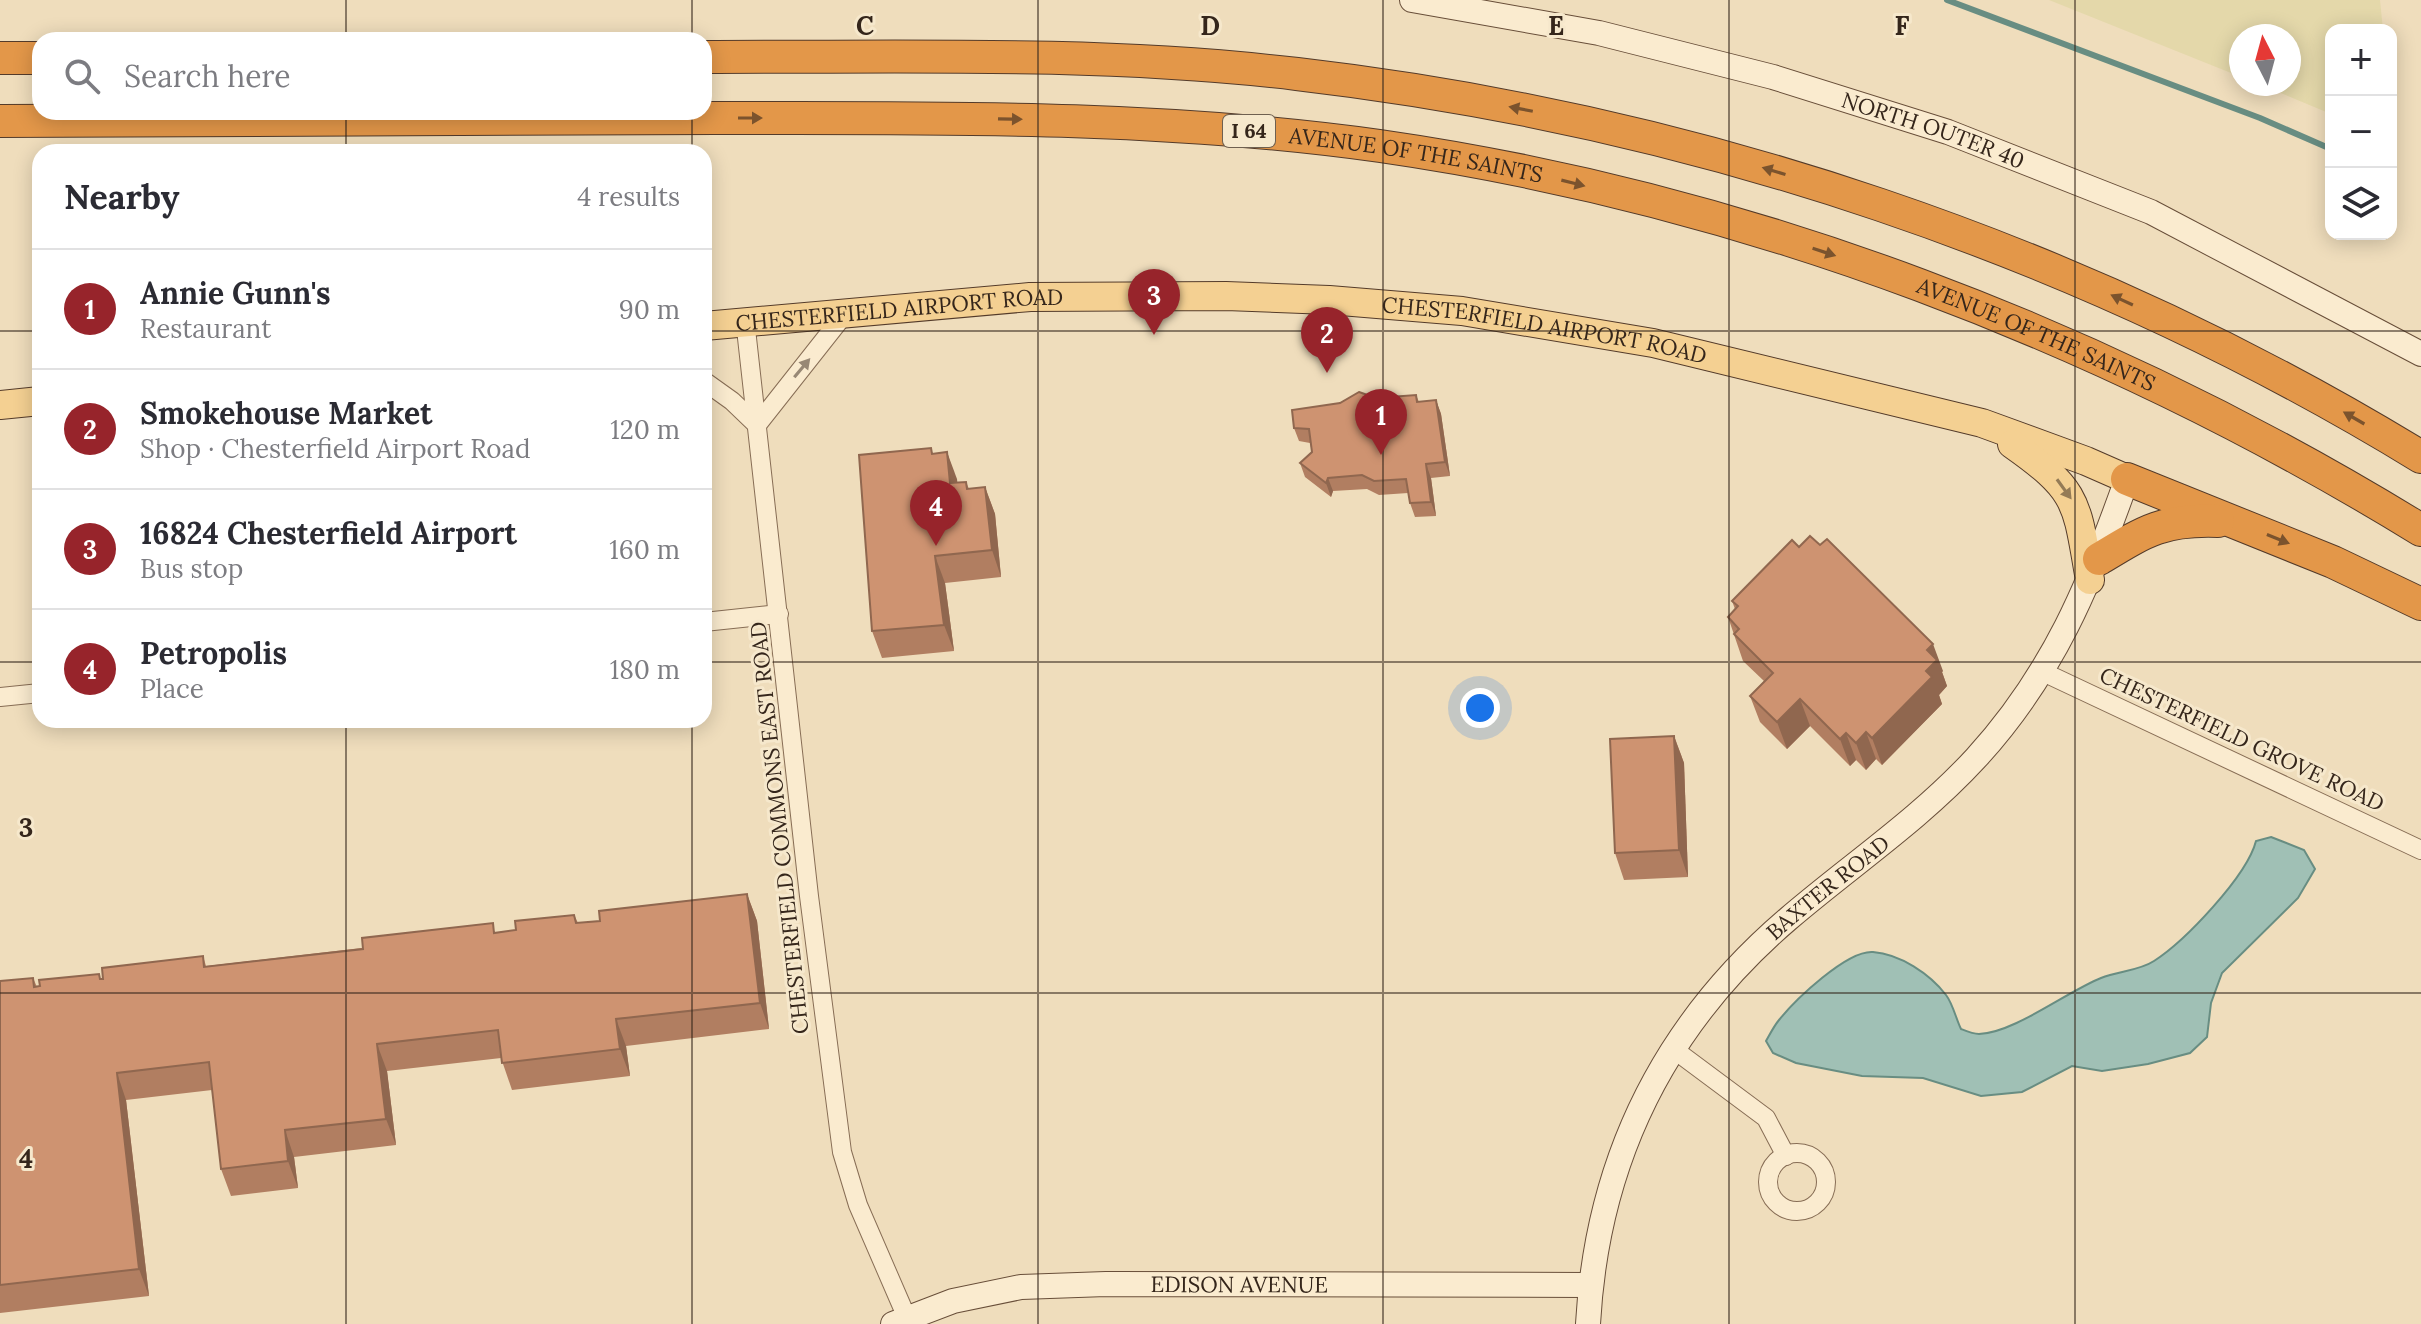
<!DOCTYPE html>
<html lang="en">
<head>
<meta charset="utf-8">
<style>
	:root { --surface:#fff; --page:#f2f2f3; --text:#2b2b33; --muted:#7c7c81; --line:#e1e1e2; --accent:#97242b }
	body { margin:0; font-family:Lora,serif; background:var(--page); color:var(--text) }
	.controls { position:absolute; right:24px; top:24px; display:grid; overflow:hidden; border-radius:16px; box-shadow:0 4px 20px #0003 }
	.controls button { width:72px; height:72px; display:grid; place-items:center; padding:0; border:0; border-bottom:2px solid var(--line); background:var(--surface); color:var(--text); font:40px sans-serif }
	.compass { position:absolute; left:2229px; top:24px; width:72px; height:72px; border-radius:50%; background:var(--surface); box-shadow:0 4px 20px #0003; rotate:354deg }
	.you { position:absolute; left:1480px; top:708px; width:28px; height:28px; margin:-20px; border:6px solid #fff; border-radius:50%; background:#1a73e8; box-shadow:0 0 0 12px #1a73e833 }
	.badge { display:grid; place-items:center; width:52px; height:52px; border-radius:50%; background:var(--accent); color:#fff; font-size:26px; font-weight:700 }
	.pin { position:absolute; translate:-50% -66px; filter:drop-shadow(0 2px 4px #0008) }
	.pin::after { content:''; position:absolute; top:42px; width:28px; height:24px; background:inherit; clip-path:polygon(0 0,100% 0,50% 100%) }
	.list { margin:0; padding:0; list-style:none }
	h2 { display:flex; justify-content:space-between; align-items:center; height:104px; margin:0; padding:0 32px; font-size:34px }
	h2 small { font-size:26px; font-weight:400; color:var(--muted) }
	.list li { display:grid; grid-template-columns:52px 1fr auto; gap:24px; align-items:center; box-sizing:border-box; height:120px; padding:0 32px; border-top:2px solid var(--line) }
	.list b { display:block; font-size:30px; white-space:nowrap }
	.list p { margin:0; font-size:26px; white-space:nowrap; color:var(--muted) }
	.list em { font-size:26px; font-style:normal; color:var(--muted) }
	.icon { flex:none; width:44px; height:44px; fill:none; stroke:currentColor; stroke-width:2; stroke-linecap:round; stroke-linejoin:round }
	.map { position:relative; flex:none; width:2421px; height:1324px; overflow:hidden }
	.search { position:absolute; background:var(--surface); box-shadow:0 4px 20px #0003; left:32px; top:32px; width:680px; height:88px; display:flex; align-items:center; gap:20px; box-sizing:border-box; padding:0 28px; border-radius:24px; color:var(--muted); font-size:30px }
	.panel { position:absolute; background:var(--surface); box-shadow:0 4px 20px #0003; left:32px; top:144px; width:680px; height:584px; border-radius:24px }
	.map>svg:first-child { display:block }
	.farmland { fill:#e4d8aa }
	.water { fill:#a0c0b5; stroke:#688d82; stroke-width:2 }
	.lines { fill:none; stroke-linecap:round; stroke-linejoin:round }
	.stream { stroke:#688d82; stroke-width:6 }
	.street-casing { stroke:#876d55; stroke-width:20 }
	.secondary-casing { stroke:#684e39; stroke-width:26 }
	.primary-casing { stroke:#543b2a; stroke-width:30 }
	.highway-casing { stroke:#543b2a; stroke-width:34 }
	.street { stroke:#faebcf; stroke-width:18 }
	.secondary { stroke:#faebcf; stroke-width:24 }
	.primary { stroke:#f4d092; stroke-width:28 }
	.highway { stroke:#e39749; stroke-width:32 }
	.wall { fill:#b17e61 }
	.shaded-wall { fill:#90674f }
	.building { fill:#ce9371; stroke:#90674f; stroke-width:2 }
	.oneway { fill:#7b532d }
	.oneway2 { fill:#988875 }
	.oneway3 { fill:#947b56 }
	.grid { fill:none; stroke:#35261b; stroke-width:2; stroke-opacity:0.55 }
	.labels { text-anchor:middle; stroke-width:6; stroke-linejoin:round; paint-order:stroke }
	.shield { fill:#f6e8cc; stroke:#6f6050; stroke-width:2 }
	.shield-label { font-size:20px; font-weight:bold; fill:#35261b }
	.street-label { font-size:22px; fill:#35261b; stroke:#f6e8cc }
	.grid-label { font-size:26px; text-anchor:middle; font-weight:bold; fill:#35261b; stroke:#f6e8cc; stroke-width:6; stroke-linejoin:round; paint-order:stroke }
</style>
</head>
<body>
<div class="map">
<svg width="2421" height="1324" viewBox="0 0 2421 1324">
	<rect width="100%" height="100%" fill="#efddbc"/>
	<path class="farmland" d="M2049,0H2380L2383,30H2331V114L2259,84H2289V36H2241V77Z"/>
	<path class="water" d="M2271,837L2304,850L2315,869L2298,898L2222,973L2211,1003L2207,1037L2190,1053L2148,1064L2102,1071L2072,1066L2022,1092L1981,1096L1923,1078L1862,1076L1796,1063L1773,1053L1766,1041C1770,1034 1774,1026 1779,1020C1795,1000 1847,950 1873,952C1900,954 1930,974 1946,995C1953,1004 1956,1019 1961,1029C1966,1031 1973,1034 1979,1034C2014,1033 2066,992 2101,978C2118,971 2139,971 2154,961C2185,941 2247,876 2256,841Z"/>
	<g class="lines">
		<path class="stream" d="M1947,0L2260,118L2331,149"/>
		<g class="street-casing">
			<g id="street">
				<path d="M745,320L809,896L842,1152L858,1205L907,1318"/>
				<path d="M704,381L732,401L757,425"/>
				<path d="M757,425L847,311"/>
				<path d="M704,622L779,614"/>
				<path d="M2043,672L2421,850"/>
				<path d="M0,697L40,693"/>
				<path d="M1672,1048L1766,1118L1786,1156"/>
				<circle cx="1797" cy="1182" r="29"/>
			</g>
		</g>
		<g class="secondary-casing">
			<g id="secondary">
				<path id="s1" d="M1412,0L1599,33L1773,77L1948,132L2151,212L2421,354"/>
				<path id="s2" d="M893,1324L953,1301L1021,1287L1106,1284L1590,1285"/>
				<path id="s3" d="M1588,1324C1597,1160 1663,1026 1788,919C1851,865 1919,820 1976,758C2053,674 2090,584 2127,479"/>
			</g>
		</g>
		<g class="primary-casing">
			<g id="primary">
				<path id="s4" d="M704,326L1030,297L1226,296L1329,300L1462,311L1653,343L1982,423L2086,461L2127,479"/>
				<path d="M0,405L40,401"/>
				<path d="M2012,444C2080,492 2076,502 2090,580"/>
			</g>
		</g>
		<g class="highway-casing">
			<g id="highway">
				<path d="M704,57C901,57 1101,51 1297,74C1693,120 2081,249 2421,457"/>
				<path d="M0,58H40"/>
				<path id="s5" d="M0,121C239,120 477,119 716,118C938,118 1159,115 1380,146C1748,199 2105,336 2421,530"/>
				<path d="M2127,479L2333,562L2421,604"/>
				<path d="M2099,559C2145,531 2163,519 2218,521"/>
			</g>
		</g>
		<use href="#street" class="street"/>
		<use href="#secondary" class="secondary"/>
		<use href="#primary" class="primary"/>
		<use href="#highway" class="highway"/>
	</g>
	<g class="wall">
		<path d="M1416,395L1419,402L1436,400L1441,414L1450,476L1431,478L1436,516L1415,517L1410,503L1408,493L1379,495L1367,489L1333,491L1331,497L1305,477L1300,463L1312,452L1310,443L1299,441L1294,428L1340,403Z"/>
		<path d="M947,452L957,483L966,482L969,489L985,487L995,514L1001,577L945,583L954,651L882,658L872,631L933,454Z"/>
		<path d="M1732,601L1943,671L1942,672L1947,686L1939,695L1942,704L1882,765L1876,759L1866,770L1856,760L1850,766L1810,726L1787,749L1760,722L1750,696L1764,681L1743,661L1728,617L1735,609Z"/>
		<path d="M1674,736L1684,763L1688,877L1624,880L1615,853Z"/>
		<path d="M747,894L757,921L769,1029L626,1046L630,1076L512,1090L501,1058L387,1071L396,1145L294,1157L298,1188L231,1196L221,1169L212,1090L126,1100L149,1296L0,1313V981L33,978L37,987L101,979L203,956L206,966L516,930L574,915L578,923L600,921Z"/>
	</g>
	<g class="shaded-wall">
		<path d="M1436,400L1441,414L1450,476L1445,462Z"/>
		<path d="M947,452L957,479L960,510L950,483Z"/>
		<path d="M1426,464L1431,478L1436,516L1431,502Z"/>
		<path d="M1328,478L1333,491L1331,497L1326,483Z"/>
		<path d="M985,487L995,514L1001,577L992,550Z"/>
		<path d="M935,556L945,583L954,651L944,625Z"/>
		<path d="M1933,644L1943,671L1942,672L1947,686L1939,695L1942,704L1882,765L1872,738L1926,671L1927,650Z"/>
		<path d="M1800,699L1810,726L1787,749L1777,722Z"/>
		<path d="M1866,732L1876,759L1866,770L1856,743Z"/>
		<path d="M1846,733L1856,760L1850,766L1840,739Z"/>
		<path d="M1674,736L1684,763L1688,877L1679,850Z"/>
		<path d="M747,894L757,921L769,1029L760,1003Z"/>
		<path d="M616,1019L626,1046L630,1076L620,1049Z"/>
		<path d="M377,1044L387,1071L396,1145L386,1119Z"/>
		<path d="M117,1073L126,1100L149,1296L139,1269Z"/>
		<path d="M285,1130L294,1157L298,1188L288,1161Z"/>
	</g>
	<g class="building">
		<path d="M1359,392L1376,398L1416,395L1417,402L1436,400L1445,462L1426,464L1431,502L1410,503L1406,479L1374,481L1362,475L1328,478L1326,483L1300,463L1312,452L1309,429L1294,428L1292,410L1340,403Z"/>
		<path d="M931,448L932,454L947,452L950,483L966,482L967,489L985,487L992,550L935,556L944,625L872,631L859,455Z"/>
		<path d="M1810,536L1820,545L1827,539L1933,644L1927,650L1937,660L1926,671L1932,677L1872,738L1866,732L1856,743L1846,733L1840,739L1800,699L1777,722L1750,696L1773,673L1734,634L1739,629L1728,617L1738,606L1732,601L1792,540L1799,547Z"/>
		<path d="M1674,736L1679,850L1615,853L1610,739Z"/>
		<path d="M747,894L760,1003L616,1019L620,1049L502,1063L498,1030L377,1044L386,1119L285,1130L288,1161L221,1169L209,1062L117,1073L139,1269L0,1285V981L33,978L34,987L40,986L39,980L99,974L100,979H103L102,968L203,956L204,967L363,949L362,938L493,923L494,933L516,930L515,921L574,915L576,923L600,921L599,911Z"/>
	</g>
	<defs><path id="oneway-solid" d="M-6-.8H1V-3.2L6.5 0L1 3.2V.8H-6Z" transform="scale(2)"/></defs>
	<g class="oneway">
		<use href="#oneway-solid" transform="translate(1521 109) rotate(-169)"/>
		<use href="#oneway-solid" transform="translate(750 118)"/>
		<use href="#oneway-solid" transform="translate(1010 119) rotate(1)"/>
		<use href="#oneway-solid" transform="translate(1774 171) rotate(-163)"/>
		<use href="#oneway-solid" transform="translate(1573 183) rotate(14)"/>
		<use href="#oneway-solid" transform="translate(1824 252) rotate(18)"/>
		<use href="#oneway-solid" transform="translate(2122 300) rotate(-155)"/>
		<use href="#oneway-solid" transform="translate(2354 418) rotate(-150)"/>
		<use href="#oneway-solid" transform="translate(2278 539) rotate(22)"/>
	</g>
	<use class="oneway2" href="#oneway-solid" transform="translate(802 368) rotate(-50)"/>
	<use class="oneway3" href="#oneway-solid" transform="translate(2064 489) rotate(54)"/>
	<path class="grid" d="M346,0V40M692,0V40M1038,0V1324M1383,0V1324M1729,0V1324M2075,0V1324M346,112V152M692,112V152M0,331H40M704,331H2421M0,662H40M704,662H2421M346,720V1324M692,720V1324M0,993H2421"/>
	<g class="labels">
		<rect class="shield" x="1223" y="115" width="52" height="32" rx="6"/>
		<g class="shield-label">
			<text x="1249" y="138">I 64</text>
		</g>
		<g class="street-label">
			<text dy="8" stroke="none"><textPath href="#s1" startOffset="538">NORTH OUTER 40</textPath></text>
			<text dy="8" stroke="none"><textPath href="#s5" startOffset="1418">AVENUE OF THE SAINTS</textPath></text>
			<text dy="8" stroke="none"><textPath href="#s4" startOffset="196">CHESTERFIELD AIRPORT ROAD</textPath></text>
			<text dy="8" stroke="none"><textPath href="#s4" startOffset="844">CHESTERFIELD AIRPORT ROAD</textPath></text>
			<text dy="8" stroke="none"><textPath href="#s5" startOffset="2066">AVENUE OF THE SAINTS</textPath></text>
			<text transform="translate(2242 739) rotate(25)" y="8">CHESTERFIELD GROVE ROAD</text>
			<text transform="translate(779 828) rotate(-96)" y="8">CHESTERFIELD COMMONS EAST ROAD</text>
			<text dy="8" stroke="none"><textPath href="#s3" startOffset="516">BAXTER ROAD</textPath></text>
			<text dy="8" stroke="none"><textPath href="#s2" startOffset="352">EDISON AVENUE</textPath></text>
		</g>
	</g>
	<g class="grid-label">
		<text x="865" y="35">C</text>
		<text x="1210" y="35">D</text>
		<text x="1556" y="35">E</text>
		<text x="1902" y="35">F</text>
		<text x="26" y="837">3</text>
		<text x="26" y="1168">4</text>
	</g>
</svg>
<div class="controls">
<button>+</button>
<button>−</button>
<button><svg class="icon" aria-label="layers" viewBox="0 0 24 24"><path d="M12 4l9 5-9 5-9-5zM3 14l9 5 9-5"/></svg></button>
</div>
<svg class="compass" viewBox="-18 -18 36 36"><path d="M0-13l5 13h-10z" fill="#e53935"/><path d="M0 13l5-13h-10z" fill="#7c7c81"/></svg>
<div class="you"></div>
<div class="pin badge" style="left:1381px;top:455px">1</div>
<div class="pin badge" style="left:1327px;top:373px">2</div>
<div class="pin badge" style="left:1154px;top:335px">3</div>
<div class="pin badge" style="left:936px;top:546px">4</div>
<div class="search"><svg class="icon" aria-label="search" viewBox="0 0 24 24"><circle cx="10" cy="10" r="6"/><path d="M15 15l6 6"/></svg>Search here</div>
<section class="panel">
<h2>Nearby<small>4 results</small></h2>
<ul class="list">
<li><span class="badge">1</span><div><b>Annie Gunn's</b><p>Restaurant</p></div><em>90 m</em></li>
<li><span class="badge">2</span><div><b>Smokehouse Market</b><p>Shop · Chesterfield Airport Road</p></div><em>120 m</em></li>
<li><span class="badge">3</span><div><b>16824 Chesterfield Airport</b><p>Bus stop</p></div><em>160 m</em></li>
<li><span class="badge">4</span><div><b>Petropolis</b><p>Place</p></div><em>180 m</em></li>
</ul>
</section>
</div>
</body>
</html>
